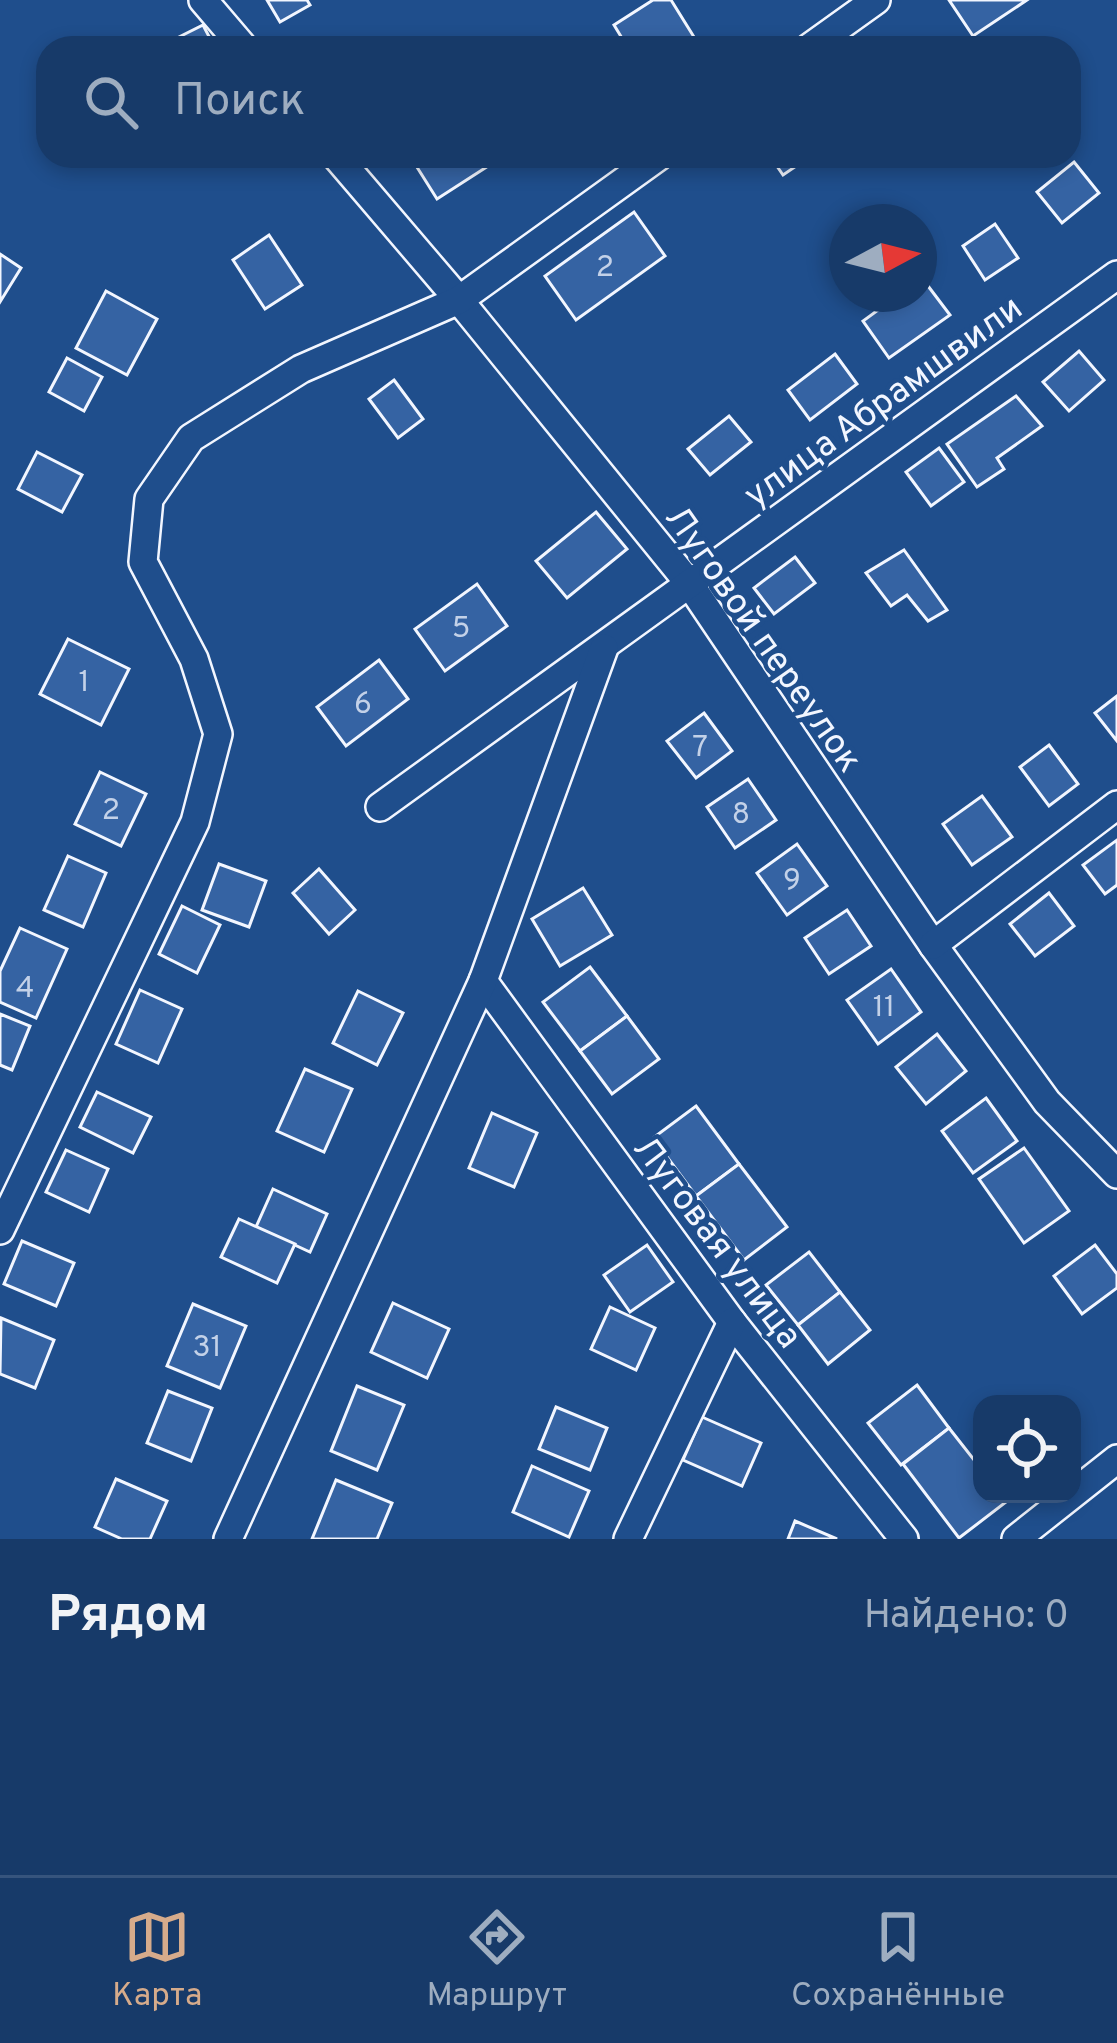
<!DOCTYPE html>
<html lang="ru">
<head>
<meta charset="utf-8">
<style>
	:root { --surface:#173a69; --page:#244571; --text:#f1f3f6; --muted:#9eadc0; --line:#36547d; --accent:#d6ab8b }
	body { margin:0; font-family:Overpass,sans-serif; background:var(--page); color:var(--text) }
	.controls { position:absolute; right:36px; bottom:36px; display:grid; overflow:hidden; border-radius:24px; box-shadow:0 6px 18px #0003 }
	.controls button { width:108px; height:108px; display:grid; place-items:center; padding:0; border:0; border-bottom:3px solid var(--line); background:var(--surface); color:var(--text); font:60px sans-serif }
	.compass { position:absolute; left:829px; top:204px; width:108px; height:108px; border-radius:50%; background:var(--surface); box-shadow:0 6px 18px #0003; rotate:83deg }
	.list { margin:0; padding:0; list-style:none }
	h2 { display:flex; justify-content:space-between; align-items:center; height:156px; margin:0; padding:0 48px; font-size:51px }
	h2 small { font-size:39px; font-weight:400; color:var(--muted) }
	.icon { flex:none; width:66px; height:66px; fill:none; stroke:currentColor; stroke-width:2; stroke-linecap:round; stroke-linejoin:round }
	.map { position:relative; flex:none; width:1117px; height:1539px; overflow:hidden }
	.search { position:absolute; background:var(--surface); box-shadow:0 6px 18px #0003; left:36px; right:36px; top:36px; height:132px; display:flex; align-items:center; gap:30px; box-sizing:border-box; padding:0 42px; border-radius:36px; color:var(--muted); font-size:45px }
	.sheet { height:336px; background:var(--surface) }
	nav { display:flex; justify-content:space-around; align-items:center; box-sizing:border-box; height:168px; border-top:3px solid var(--line); background:var(--surface); font-size:33px; color:var(--muted) }
	nav a { display:grid; justify-items:center; gap:6px }
	nav .on { color:var(--accent) }
	.map>svg:first-child { display:block }
	.building { fill:#3563a3; stroke:#f2f6ff; stroke-width:3 }
	.lines { fill:none; stroke-linecap:round; stroke-linejoin:round }
	.street-casing { stroke:#f2f6ff; stroke-width:32 }
	.street { stroke:#1f4e8c; stroke-width:27 }
	.labels { text-anchor:middle; stroke-width:9; stroke-linejoin:round; paint-order:stroke }
	.number-label { font-size:30px; fill:#c3d1e8 }
	.street-label { font-size:36px; fill:#f2f6ff; stroke:#1f4e8c }
</style>
</head>
<body>
<div class="map">
<svg width="1117" height="1539" viewBox="0 0 1117 1539">
	<rect width="100%" height="100%" fill="#1f4e8c"/>
	<g class="building">
		<path d="M267,0H307L310,5L280,22Z"/>
		<path d="M653,0H671L694,37L677,48H628L614,25Z"/>
		<path d="M949,0H1027L973,36Z"/>
		<path d="M203,25L215,48H157Z"/>
		<path d="M410,156H497L499,159L437,199Z"/>
		<path d="M770,156H811L783,175Z"/>
		<path d="M1074,162L1099,193L1062,223L1037,192Z"/>
		<path d="M634,212L665,256L576,320L545,276Z"/>
		<path d="M995,224L1018,258L985,280L963,246Z"/>
		<path d="M269,235L302,285L265,309L233,260Z"/>
		<path d="M0,254L21,268L0,302Z"/>
		<path d="M922,278L950,315L889,358L863,321L900,294H919Z"/>
		<path d="M106,291L157,319L127,375L76,348Z"/>
		<path d="M1079,351L1104,380L1069,411L1043,382Z"/>
		<path d="M835,354L857,384L810,420L788,390Z"/>
		<path d="M67,358L102,377L84,411L49,392Z"/>
		<path d="M394,380L423,419L398,438L369,399Z"/>
		<path d="M1016,396L1042,426L997,458L1004,469L977,487L947,444Z"/>
		<path d="M729,416L751,442L710,475L688,449Z"/>
		<path d="M939,448L964,482L931,506L906,472Z"/>
		<path d="M37,452L82,475L62,512L18,489Z"/>
		<path d="M596,512L627,549L567,598L536,561Z"/>
		<path d="M904,550L947,610L928,621L907,595L891,606L866,573Z"/>
		<path d="M795,557L815,583L774,614L754,588Z"/>
		<path d="M477,584L507,626L445,671L415,629Z"/>
		<path d="M68,639L129,669L101,725L40,694Z"/>
		<path d="M379,660L408,699L346,746L317,707Z"/>
		<path d="M1117,696V741L1095,713Z"/>
		<path d="M704,713L732,751L696,778L667,741Z"/>
		<path d="M1049,745L1078,784L1049,806L1020,767Z"/>
		<path d="M100,772L146,794L121,846L75,824Z"/>
		<path d="M748,779L776,820L735,848L707,807Z"/>
		<path d="M982,796L1012,837L972,865L943,824Z"/>
		<path d="M1117,840V885L1105,894L1083,865Z"/>
		<path d="M797,844L827,886L787,915L757,873Z"/>
		<path d="M68,856L106,873L83,927L44,910Z"/>
		<path d="M219,864L266,881L249,927L202,910Z"/>
		<path d="M319,869L355,910L329,934L293,893Z"/>
		<path d="M583,888L612,935L560,966L532,919Z"/>
		<path d="M1049,893L1074,926L1035,956L1010,924Z"/>
		<path d="M182,906L220,925L197,973L159,954Z"/>
		<path d="M847,910L871,946L829,974L805,938Z"/>
		<path d="M20,928L67,949L36,1018L0,1002V971Z"/>
		<path d="M590,967L627,1016L580,1051L543,1002Z"/>
		<path d="M891,969L921,1012L878,1044L847,1000Z"/>
		<path d="M140,990L182,1009L158,1063L116,1044Z"/>
		<path d="M358,991L403,1013L377,1065L333,1043Z"/>
		<path d="M0,1014L30,1026L12,1070L0,1065Z"/>
		<path d="M627,1016L659,1059L612,1094L580,1051Z"/>
		<path d="M937,1034L966,1071L926,1104L896,1067Z"/>
		<path d="M305,1069L352,1089L324,1152L277,1131Z"/>
		<path d="M97,1092L151,1117L133,1153L80,1127Z"/>
		<path d="M986,1098L1017,1141L973,1173L942,1131Z"/>
		<path d="M696,1106L739,1164L696,1196L653,1138Z"/>
		<path d="M492,1113L537,1133L514,1187L469,1168Z"/>
		<path d="M1024,1148L1069,1211L1024,1243L979,1179Z"/>
		<path d="M66,1150L108,1169L89,1212L46,1192Z"/>
		<path d="M739,1164L787,1227L744,1260L696,1196Z"/>
		<path d="M273,1189L327,1214L310,1252L256,1227Z"/>
		<path d="M239,1219L295,1244L277,1283L221,1257Z"/>
		<path d="M22,1241L74,1263L56,1306L4,1284Z"/>
		<path d="M647,1245L673,1282L630,1312L604,1275Z"/>
		<path d="M1095,1245L1117,1274V1288L1082,1314L1054,1276Z"/>
		<path d="M809,1252L840,1292L798,1325L766,1285Z"/>
		<path d="M840,1292L870,1330L828,1364L798,1325Z"/>
		<path d="M393,1303L449,1329L427,1378L371,1352Z"/>
		<path d="M193,1304L246,1326L220,1388L167,1366Z"/>
		<path d="M610,1307L655,1328L636,1370L591,1349Z"/>
		<path d="M1,1318L54,1340L35,1388L0,1374Z"/>
		<path d="M917,1385L949,1428L901,1465L868,1423Z"/>
		<path d="M357,1386L404,1405L377,1470L331,1451Z"/>
		<path d="M168,1391L212,1408L191,1461L147,1443Z"/>
		<path d="M556,1407L607,1428L590,1470L539,1449Z"/>
		<path d="M702,1417L761,1443L742,1486L683,1460Z"/>
		<path d="M949,1428L982,1470V1494H1000L1006,1502L959,1538L903,1464Z"/>
		<path d="M532,1466L589,1491L569,1537L513,1512Z"/>
		<path d="M116,1479L167,1501L150,1539H122L95,1527Z"/>
		<path d="M336,1480L392,1503L377,1539H312Z"/>
		<path d="M795,1521L837,1539H788Z"/>
	</g>
	<g class="lines">
		<g class="street-casing">
			<g id="street">
				<path d="M203,0L244,48"/>
				<path d="M809,48L876,0"/>
				<path d="M336,156L459,300L689,583L933,945L1047,1102L1117,1174"/>
				<path d="M380,807L1117,275"/>
				<path d="M933,945L1117,805"/>
				<path d="M483,981L732,1322L904,1539"/>
				<path d="M0,1230L195,822L218,734L194,659L143,562L149,499L191,438L301,369L459,300L659,156"/>
				<path d="M228,1539L483,981L604,648"/>
				<path d="M628,1539L732,1322"/>
				<path d="M1016,1539L1117,1459"/>
			</g>
		</g>
		<use href="#street" class="street"/>
	</g>
	<g class="labels">
		<g class="number-label">
			<text x="605" y="276">2</text>
			<text x="461" y="637">5</text>
			<text x="84" y="691">1</text>
			<text x="363" y="713">6</text>
			<text x="700" y="756">7</text>
			<text x="111" y="819">2</text>
			<text x="741" y="823">8</text>
			<text x="792" y="889">9</text>
			<text x="25" y="997">4</text>
			<text x="884" y="1016">11</text>
			<text x="207" y="1356">31</text>
		</g>
		<g class="street-label">
			<text transform="translate(882 400) rotate(-36)" y="13">улица Абрамшвили</text>
			<text transform="translate(765 638) rotate(55)" y="13">Луговой переулок</text>
			<text transform="translate(719 1241) rotate(53)" y="13">Луговая улица</text>
		</g>
	</g>
</svg>
<div class="controls">
<button><svg class="icon" aria-label="locate" viewBox="0 0 24 24"><circle cx="12" cy="12" r="6"/><path d="M12 2v4M12 18v4M2 12h4M18 12h4"/></svg></button>
</div>
<svg class="compass" viewBox="-18 -18 36 36"><path d="M0-13l5 13h-10z" fill="#e53935"/><path d="M0 13l5-13h-10z" fill="#9eadc0"/></svg>
<div class="search"><svg class="icon" aria-label="search" viewBox="0 0 24 24"><circle cx="10" cy="10" r="6"/><path d="M15 15l6 6"/></svg>Поиск</div>
</div>
<section class="sheet">
<h2>Рядом<small>Найдено: 0</small></h2>
<ul class="list">
</ul>
</section>
<nav>
<a class="on"><svg class="icon" aria-label="map" viewBox="0 0 24 24"><path d="M3 6l6-2 6 2 6-2v14l-6 2-6-2-6 2zM9 4v14M15 6v14"/></svg>Карта</a>
<a><svg class="icon" aria-label="directions" viewBox="0 0 24 24"><path d="M12 3l9 9-9 9-9-9zM9 14v-3h6M13 9l2 2-2 2"/></svg>Маршрут</a>
<a><svg class="icon" aria-label="saved" viewBox="0 0 24 24"><path d="M7 4h10v16l-5-4-5 4z"/></svg>Сохранённые</a>
</nav>
</body>
</html>
